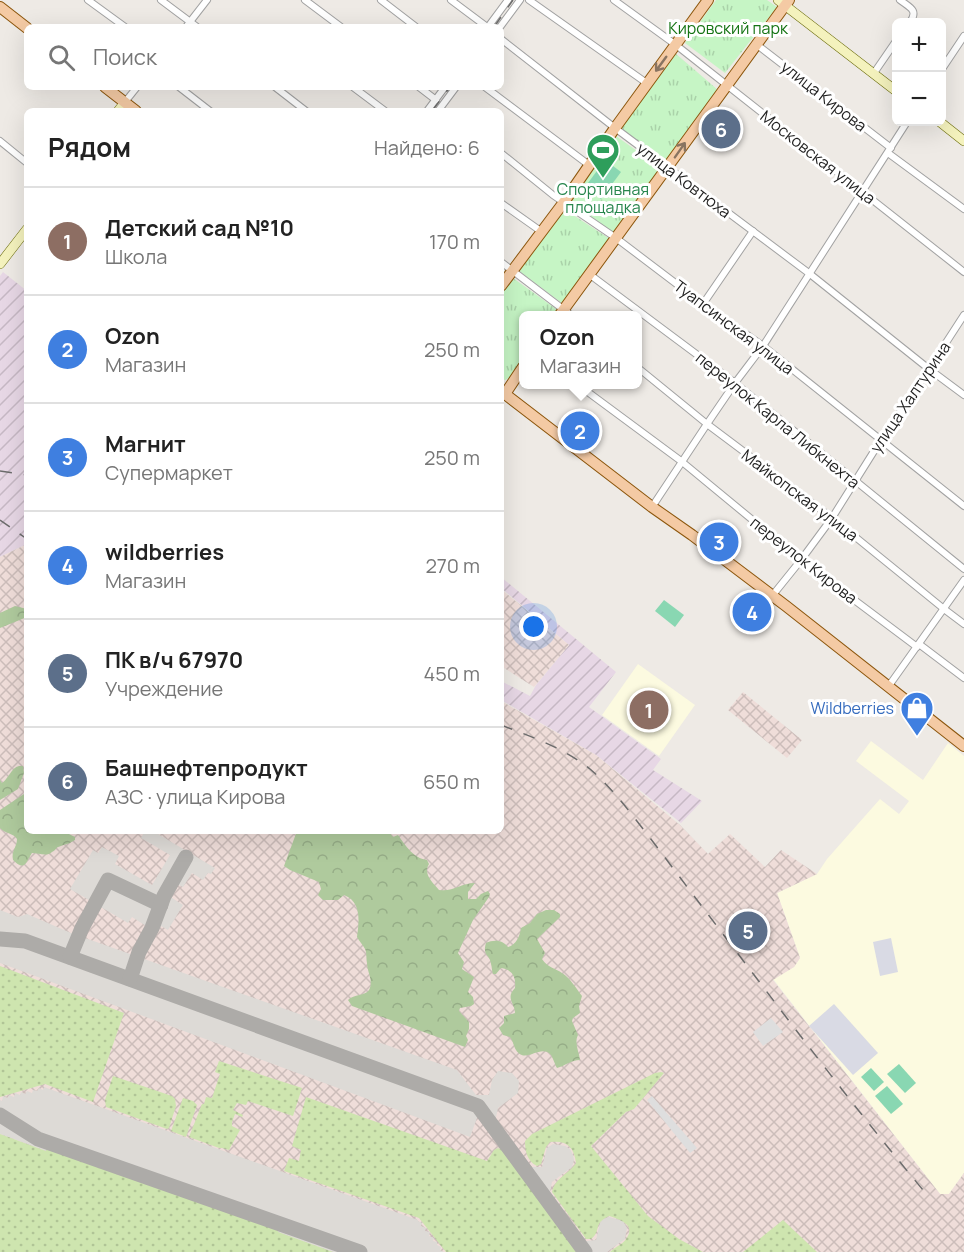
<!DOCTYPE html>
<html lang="ru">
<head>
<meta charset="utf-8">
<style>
	:root { --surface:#fff; --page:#f2f2f2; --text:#222; --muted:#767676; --line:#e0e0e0; --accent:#bc1020 }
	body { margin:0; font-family:Manrope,sans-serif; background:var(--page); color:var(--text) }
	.controls { position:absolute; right:18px; top:18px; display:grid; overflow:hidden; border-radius:9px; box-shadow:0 6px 24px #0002 }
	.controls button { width:54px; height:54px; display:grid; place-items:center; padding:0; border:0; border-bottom:2px solid var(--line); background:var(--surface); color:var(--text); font:30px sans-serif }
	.you { position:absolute; left:534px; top:627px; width:21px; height:21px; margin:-15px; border:4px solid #fff; border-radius:50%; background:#1a73e8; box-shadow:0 0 0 9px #1a73e833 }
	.badge { display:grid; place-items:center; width:39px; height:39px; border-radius:50%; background:var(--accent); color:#fff; font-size:20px; font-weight:700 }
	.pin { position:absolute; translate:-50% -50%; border:3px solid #fff; box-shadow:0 2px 6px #0006 }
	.popup { position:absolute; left:519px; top:311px; width:123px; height:78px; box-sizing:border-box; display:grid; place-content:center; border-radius:9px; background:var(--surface); filter:drop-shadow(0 2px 4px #0005); font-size:20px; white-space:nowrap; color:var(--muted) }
	.popup b { font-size:22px; color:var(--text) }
	.popup::after { content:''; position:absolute; left:50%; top:100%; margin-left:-12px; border:12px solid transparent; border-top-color:var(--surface) }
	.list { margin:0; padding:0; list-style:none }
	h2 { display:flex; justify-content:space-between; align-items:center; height:78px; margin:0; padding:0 24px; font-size:26px }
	h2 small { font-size:20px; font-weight:400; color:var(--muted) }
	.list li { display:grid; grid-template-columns:39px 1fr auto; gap:18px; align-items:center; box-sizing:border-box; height:108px; padding:0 24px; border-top:2px solid var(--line) }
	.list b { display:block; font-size:22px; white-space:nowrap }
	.list p { margin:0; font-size:20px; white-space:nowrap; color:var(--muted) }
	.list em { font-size:20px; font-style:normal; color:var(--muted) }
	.icon { flex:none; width:33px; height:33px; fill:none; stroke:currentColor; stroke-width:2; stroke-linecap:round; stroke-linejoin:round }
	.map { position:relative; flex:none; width:964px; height:1252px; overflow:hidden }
	.search { position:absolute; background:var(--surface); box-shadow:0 6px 24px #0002; left:24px; top:24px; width:480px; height:66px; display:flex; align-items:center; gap:15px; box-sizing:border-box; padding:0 21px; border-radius:9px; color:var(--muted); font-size:22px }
	.panel { position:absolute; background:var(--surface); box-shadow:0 6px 24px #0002; left:24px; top:108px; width:480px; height:726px; border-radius:9px }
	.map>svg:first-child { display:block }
	.industrial { fill:url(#industrial-furrows) }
	.education { fill:#fcfae0 }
	.military { fill:url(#military-cross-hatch) }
	.airport { fill:#dddad6 }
	.grass { fill:url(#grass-dots) }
	.forest { fill:url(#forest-crowns) }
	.park { fill:url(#park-tufts) }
	.pitch { fill:#89d7b2 }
	.parking { fill:#dedede }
	.plaza { fill:#d9dae4 }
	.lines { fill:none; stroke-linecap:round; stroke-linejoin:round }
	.taxiway { stroke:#adaba8; stroke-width:15 }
	.street-casing { stroke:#a2a2a2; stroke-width:8 }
	.secondary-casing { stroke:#6c6d0d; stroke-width:10 }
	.primary-casing { stroke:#8c560c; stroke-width:12 }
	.street { stroke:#fff; stroke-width:6 }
	.secondary { stroke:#f4f2bd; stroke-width:9 }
	.primary { stroke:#f4caa4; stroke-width:10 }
	.rail { stroke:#6c6c6c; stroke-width:1.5; stroke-dasharray:12 12; stroke-linecap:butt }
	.oneway { stroke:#897461 }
	.labels { text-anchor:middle; stroke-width:6; stroke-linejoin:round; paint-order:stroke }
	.park-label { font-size:16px; fill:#157414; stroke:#fff }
	.street-label { font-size:16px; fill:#1e1e1e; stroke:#fff }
	.leisure-label { font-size:16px; fill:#27864d; stroke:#fff }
	.shop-label { font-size:16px; fill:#366cbe; stroke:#fff; text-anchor:end }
</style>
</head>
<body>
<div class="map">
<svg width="964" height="1252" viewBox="0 0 964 1252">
	<defs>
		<pattern id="industrial-furrows" width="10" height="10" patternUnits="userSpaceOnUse" patternTransform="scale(1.5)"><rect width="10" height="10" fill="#e7d7e5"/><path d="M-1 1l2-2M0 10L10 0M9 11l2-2" fill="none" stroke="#c6b8c4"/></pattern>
		<pattern id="military-cross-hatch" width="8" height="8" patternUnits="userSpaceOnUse" patternTransform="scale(1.5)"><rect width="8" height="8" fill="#efddd9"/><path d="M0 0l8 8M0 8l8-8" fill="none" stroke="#ccbdba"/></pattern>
		<pattern id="grass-dots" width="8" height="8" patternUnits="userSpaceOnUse" patternTransform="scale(1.5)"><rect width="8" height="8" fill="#cee5af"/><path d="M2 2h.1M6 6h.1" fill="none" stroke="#b0c496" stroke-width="1.8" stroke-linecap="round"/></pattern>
		<pattern id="forest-crowns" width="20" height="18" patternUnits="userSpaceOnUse" patternTransform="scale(1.5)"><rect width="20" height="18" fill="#afca9d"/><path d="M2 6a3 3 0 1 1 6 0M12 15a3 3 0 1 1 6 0" fill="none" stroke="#96ad87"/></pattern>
		<pattern id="park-tufts" width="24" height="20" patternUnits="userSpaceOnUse" patternTransform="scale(1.5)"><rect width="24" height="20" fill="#c6f5c5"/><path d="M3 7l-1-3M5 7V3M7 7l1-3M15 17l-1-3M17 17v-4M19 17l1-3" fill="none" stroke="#aad2a9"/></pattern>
	</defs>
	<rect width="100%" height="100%" fill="#eeeae5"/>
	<g class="industrial">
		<path d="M3,272L27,291V544L0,557V276Z"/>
		<path d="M501,577L616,672L589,707L661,759L653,770L702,801L681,823L596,755L501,700V681L530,696L536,685L569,645L501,588Z"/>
	</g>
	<g class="education">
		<path d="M638,664L695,705L659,756L602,715Z"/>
		<path d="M871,741L923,780L948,743L964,756V1173L949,1194H940L773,979L794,967L800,958L777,893L817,874L827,859L880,799L899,814L909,801L856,761Z"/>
	</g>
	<g class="military">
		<path d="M27,544V831H501V701L596,755L680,825L708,854L730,834L765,867L781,850L817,874L777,893L800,958L794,967L773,980L940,1194H949L964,1173V1252H0V557Z"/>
		<path d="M501,589L569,645L534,687L501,666Z"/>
		<path d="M743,692L802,740L787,758L728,710Z"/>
	</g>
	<g class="airport">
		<path d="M145,831H153L215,868L211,874L208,873L203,880L192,873L183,887L176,884L169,896L183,905L168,930L161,926L157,933L132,917L128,923L70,889L93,850L98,853L102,847L119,856L115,864L152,885L170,855L141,838Z"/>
		<path d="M0,910L18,917L27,914L71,933L457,1070L476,1095H489L492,1080L498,1071L512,1073L519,1081L518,1093L498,1108L495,1122L478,1099L477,1118L470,1137L0,963Z"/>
		<path d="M44,1087L418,1220V1221L422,1223L421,1226L426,1228L425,1231L430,1232L429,1236L434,1238L433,1241L437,1242V1245L441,1247L440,1250L444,1252H333L277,1232L278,1228L48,1147L46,1151L0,1134V1100L2,1101L3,1096L8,1098L9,1095L14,1097L15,1093L20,1095L21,1092L25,1094L27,1091L32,1093L33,1090L37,1091L39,1088L43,1090Z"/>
		<path d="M553,1144L565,1146L570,1149L573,1155L574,1160L572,1167L552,1182L550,1192L544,1196L526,1171L533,1167H542L547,1148Z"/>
		<path d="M609,1217L623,1221L627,1228L625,1239L607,1252H585L580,1245L587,1241L596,1240L600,1223L603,1219Z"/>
	</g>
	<g class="grass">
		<path d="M0,966L124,1013L93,1102L45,1084L0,1097Z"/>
		<path d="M219,1061L302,1088L293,1116L248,1101L246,1105L237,1103L233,1110L243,1115L242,1117L235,1114L232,1122V1126L240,1130L229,1150L222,1148H219L189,1137L202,1104H204L206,1097L212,1098L220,1074L215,1072Z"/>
		<path d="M661,1072L664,1073L634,1109L626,1112L591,1146L648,1216L679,1239L703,1252H610C615,1247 623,1244 626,1239C637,1225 619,1219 609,1216C592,1224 602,1231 591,1239H586L552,1192C555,1178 569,1174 576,1163C574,1147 567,1140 550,1142L546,1147L541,1164L537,1166C527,1161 525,1151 525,1141L532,1134L655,1073Z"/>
		<path d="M113,1076L172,1096L175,1099L176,1106L169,1128L167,1129L106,1107L105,1100Z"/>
		<path d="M306,1097L487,1161L494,1150L498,1148L502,1150L579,1252H446L419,1218L284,1171L289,1158L299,1161L301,1150L292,1146Z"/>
		<path d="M183,1098L193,1101L197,1105L186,1137L171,1131Z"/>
		<path d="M0,1134L46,1151L48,1146L279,1228L278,1232L333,1252H0Z"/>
		<path d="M783,1220L817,1252H743Z"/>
	</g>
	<g class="forest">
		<path d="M15,606L27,609V617L0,628V613Z"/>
		<path d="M19,766H23L24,773L18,789L0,800V780L2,783C9,778 11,768 19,766Z"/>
		<path d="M27,792V831H67L69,834L75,837V840C69,844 66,844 61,846C54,848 58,849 52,852C47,857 39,853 32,853C26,862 25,872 13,860C11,851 17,847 17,839C13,833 6,834 0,828V810Z"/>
		<path d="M297,831H388L393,837L398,835C406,846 413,858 427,860L429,864C423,874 432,882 439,890C453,892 461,883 475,883L468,892V899H476L481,894L488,891L490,894L489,897L473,920L458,953L464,962L462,969L474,977L468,992L473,997L474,1004L471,1006L460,1008L459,1011L469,1022V1029L466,1036L468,1040L465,1047L352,1006L348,1000C354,994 365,996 369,990C374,981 367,972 367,963C366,958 367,953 365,949C363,945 359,941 357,937C359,922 362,902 344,895L338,900H323L318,895L321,889L319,882L290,870L284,866Z"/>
		<path d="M546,910H554L560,914V917L537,939L545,953L542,959C548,968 555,968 562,973C570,978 576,988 582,996L579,1006L580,1013L573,1018L572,1021L578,1035C574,1043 579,1051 580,1060C571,1060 565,1066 557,1068C555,1065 553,1058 551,1055C541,1043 525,1065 516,1050C514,1047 513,1041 510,1037L503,1035L499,1028L504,1023V1016L515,1013C515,1003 505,998 515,988C516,977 513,970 501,968L496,974H493C492,971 492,968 491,964C490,954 482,956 486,943C494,939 503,940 508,947C516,945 520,936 521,928L530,923L537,914Z"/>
	</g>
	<g class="park">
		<path d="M716,0H767L777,7L725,73L685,43Z"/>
		<path d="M675,53L718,90L667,162L620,128Z"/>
		<path d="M616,136L661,168L615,234L570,201Z"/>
		<path d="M564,209L610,239L563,304L519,271Z"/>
		<path d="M513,278L559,311L556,315L523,316V361L512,376L505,380L501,379V295Z"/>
	</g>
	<g class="pitch">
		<path d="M605,160L621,172L601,199L585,187Z"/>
		<path d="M664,600L684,615L675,627L655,611Z"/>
		<path d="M899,1064L916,1083L905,1093L887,1074Z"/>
		<path d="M871,1068L884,1082L874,1091L861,1077Z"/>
		<path d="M887,1086L903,1104L891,1114L875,1096Z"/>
	</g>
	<g class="parking">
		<path d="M771,1018L783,1032L763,1046L753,1032Z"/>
		<path d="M652,1096L697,1148L690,1153L647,1100Z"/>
	</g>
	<g class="plaza">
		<path d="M891,938L898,972L880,976L873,942Z"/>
		<path d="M834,1004L878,1053L853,1075L809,1026Z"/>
	</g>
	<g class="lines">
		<g class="taxiway">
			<path d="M0,939L25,941L478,1106L585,1252"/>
			<path d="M70,957L82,928L108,880L161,905"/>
			<path d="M130,979L139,952L152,928L164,896L186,857"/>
			<path d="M0,1115L38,1139L360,1252"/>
		</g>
		<g class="street-casing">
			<g id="street">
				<path d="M88,0L125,27"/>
				<path d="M161,0L197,27"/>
				<path d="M305,0L341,27"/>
				<path d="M381,0L416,27"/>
				<path d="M451,0L487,27"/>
				<path d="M529,0L648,84"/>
				<path d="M614,0L676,45L964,272"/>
				<path d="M900,0C909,7 919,10 910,22"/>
				<path d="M186,27L207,0"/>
				<path d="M488,27L508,0"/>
				<path d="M500,27L520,0"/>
				<path d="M501,39L615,128L810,274L929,369L964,395"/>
				<path d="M756,44L891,148"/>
				<path d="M942,69L964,36"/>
				<path d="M874,73L896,41"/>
				<path d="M179,87L210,111"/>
				<path d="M275,87L306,111"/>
				<path d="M353,87L385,111"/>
				<path d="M419,87L436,100"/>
				<path d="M485,87L589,165"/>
				<path d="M125,102L137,87"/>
				<path d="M427,111L445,87"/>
				<path d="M438,111L456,87"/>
				<path d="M0,141L27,163"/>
				<path d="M501,153L553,195L616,238L703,304L763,346L964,506"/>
				<path d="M888,153L964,209"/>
				<path d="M501,203L542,232"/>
				<path d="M501,262L572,316"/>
				<path d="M589,274L735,383L964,569"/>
				<path d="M703,304L753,231"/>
				<path d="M637,367L707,424L832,518L944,609L964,624"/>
				<path d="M577,384L681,461L801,560L917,647"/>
				<path d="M652,507L707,424L735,383L763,346L907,122"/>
				<path d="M772,596L801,560L832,518L881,440L929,369L964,315"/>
				<path d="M919,644L964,678"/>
				<path d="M888,687L964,580"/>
			</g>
		</g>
		<g class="secondary-casing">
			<g id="secondary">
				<path d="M778,0L896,91"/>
				<path d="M118,111L125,102"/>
				<path d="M940,122L964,141"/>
				<path d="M0,264L27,229"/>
			</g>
		</g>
		<g class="primary-casing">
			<g id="primary">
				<path d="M0,7L27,28"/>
				<path d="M105,87L136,111"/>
				<path d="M501,286L564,202L615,128L708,0"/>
				<path d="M559,316L789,0"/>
				<path d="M501,391L652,507L692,535L786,606L964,746"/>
				<path d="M505,394L523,367"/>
			</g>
		</g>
		<use href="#street" class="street"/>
		<use href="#secondary" class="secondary"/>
		<use href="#primary" class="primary"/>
		<g class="rail">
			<path d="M494,27L513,0"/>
			<path d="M432,111L450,87"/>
			<path d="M0,471L27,475"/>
			<path d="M0,520L27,539"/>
			<path d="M501,725C532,737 564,748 590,769C612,788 629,811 647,834C667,860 687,887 707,913C780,1009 851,1104 928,1196"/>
		</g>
	</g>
	<defs><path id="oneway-shaft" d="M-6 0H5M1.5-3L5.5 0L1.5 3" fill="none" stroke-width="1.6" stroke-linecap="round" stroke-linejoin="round" transform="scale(1.5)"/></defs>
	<g class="oneway">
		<use href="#oneway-shaft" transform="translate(661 64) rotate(126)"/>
		<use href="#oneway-shaft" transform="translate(680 150) rotate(-55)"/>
	</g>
	<defs>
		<g id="stadium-pin" transform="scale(1.725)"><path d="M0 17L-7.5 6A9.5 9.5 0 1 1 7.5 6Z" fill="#2e9e5b" stroke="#fff"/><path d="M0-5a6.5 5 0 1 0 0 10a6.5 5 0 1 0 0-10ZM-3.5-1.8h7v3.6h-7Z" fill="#fff"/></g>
		<g id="shop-pin" transform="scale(1.725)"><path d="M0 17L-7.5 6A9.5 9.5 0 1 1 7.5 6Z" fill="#3f7fe0" stroke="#fff"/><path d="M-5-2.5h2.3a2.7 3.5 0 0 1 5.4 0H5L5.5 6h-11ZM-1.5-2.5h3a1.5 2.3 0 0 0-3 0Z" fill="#fff"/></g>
	</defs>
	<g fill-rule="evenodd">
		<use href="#stadium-pin" x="603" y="150"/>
		<use href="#shop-pin" x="917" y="708"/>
	</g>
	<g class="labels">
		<g class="park-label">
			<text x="728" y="34">Кировский парк</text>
		</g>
		<g class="street-label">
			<text transform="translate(824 96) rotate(38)" y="6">улица Кирова</text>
			<text transform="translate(818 157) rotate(38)" y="6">Московская улица</text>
			<text transform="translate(684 180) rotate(37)" y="6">улица Ковтюха</text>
			<text transform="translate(734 327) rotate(37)" y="6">Туапсинская улица</text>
			<text transform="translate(910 397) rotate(-56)" y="6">улица Халтурина</text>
			<text transform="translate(778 420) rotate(39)" y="6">переулок Карла Либкнехта</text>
			<text transform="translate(800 495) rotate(37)" y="6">Майкопская улица</text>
			<text transform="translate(804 560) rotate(38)" y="6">переулок Кирова</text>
		</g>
		<g class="leisure-label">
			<text x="603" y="195">Спортивная<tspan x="603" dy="18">площадка</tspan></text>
		</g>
		<g class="shop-label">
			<text x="894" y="714">Wildberries</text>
		</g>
	</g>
</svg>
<div class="controls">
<button>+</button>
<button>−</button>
</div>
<div class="you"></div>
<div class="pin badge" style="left:649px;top:710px;background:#8d6e63">1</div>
<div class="pin badge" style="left:580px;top:431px;background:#3f7fe0">2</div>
<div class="popup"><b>Ozon</b>Магазин</div>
<div class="pin badge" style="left:719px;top:542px;background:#3f7fe0">3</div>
<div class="pin badge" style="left:752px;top:612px;background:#3f7fe0">4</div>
<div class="pin badge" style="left:748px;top:931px;background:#5c6f8a">5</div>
<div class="pin badge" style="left:721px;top:129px;background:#5c6f8a">6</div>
<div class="search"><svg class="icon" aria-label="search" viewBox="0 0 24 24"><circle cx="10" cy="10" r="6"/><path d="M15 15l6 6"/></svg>Поиск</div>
<section class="panel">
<h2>Рядом<small>Найдено: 6</small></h2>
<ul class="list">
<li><span class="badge" style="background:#8d6e63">1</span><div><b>Детский сад №10</b><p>Школа</p></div><em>170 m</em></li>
<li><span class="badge" style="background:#3f7fe0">2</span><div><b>Ozon</b><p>Магазин</p></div><em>250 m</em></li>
<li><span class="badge" style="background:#3f7fe0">3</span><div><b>Магнит</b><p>Супермаркет</p></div><em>250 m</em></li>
<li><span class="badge" style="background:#3f7fe0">4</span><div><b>wildberries</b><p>Магазин</p></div><em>270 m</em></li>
<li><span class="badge" style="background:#5c6f8a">5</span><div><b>ПК в/ч 67970</b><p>Учреждение</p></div><em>450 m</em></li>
<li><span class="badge" style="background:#5c6f8a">6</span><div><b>Башнефтепродукт</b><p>АЗС · улица Кирова</p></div><em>650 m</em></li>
</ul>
</section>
</div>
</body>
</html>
